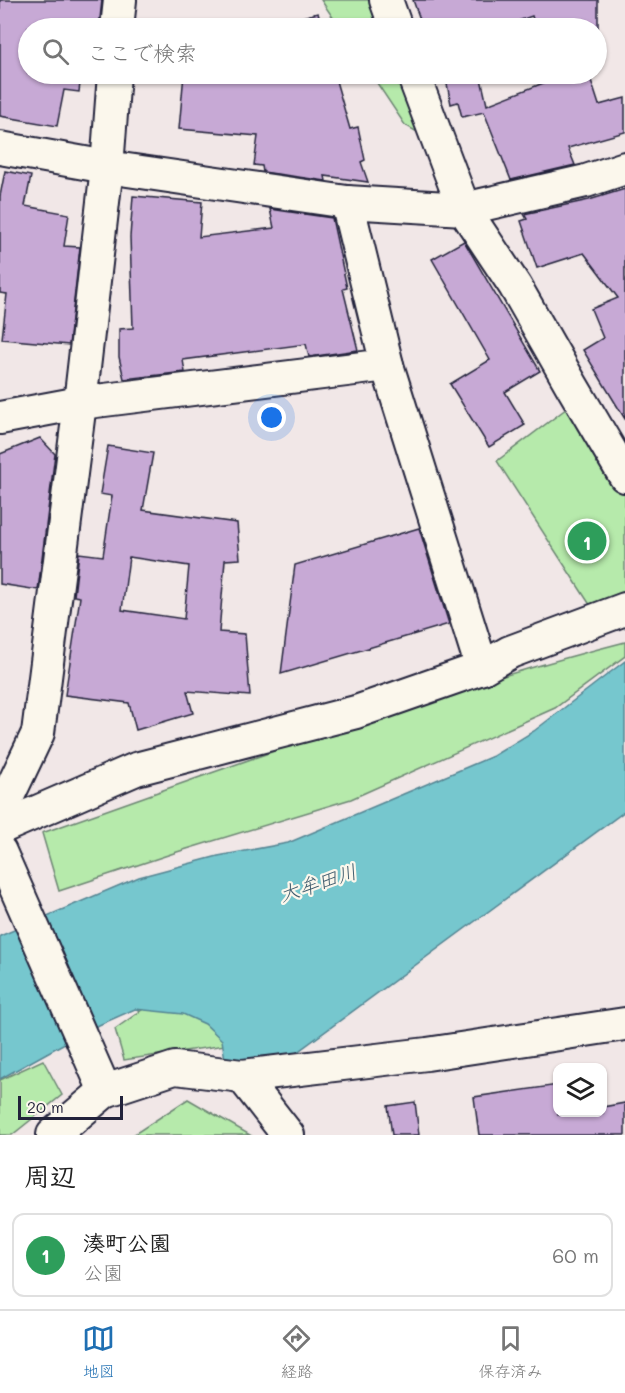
<!DOCTYPE html>
<html lang="ja">
<head>
<meta charset="utf-8">
<style>
	:root { --surface:#fff; --page:#f2f2f2; --text:#222; --muted:#767676; --line:#e0e0e0; --accent:#1f6fb2 }
	body { margin:0; font-family:Mali,"Klee One",sans-serif; background:var(--page); color:var(--text) }
	.controls { position:absolute; right:18px; bottom:18px; display:grid; overflow:hidden; border-radius:12px; box-shadow:0 2px 4px #0004 }
	.controls button { width:54px; height:54px; display:grid; place-items:center; padding:0; border:0; border-bottom:2px solid var(--line); background:var(--surface); color:var(--text); font:30px sans-serif }
	.scale { position:absolute; left:18px; bottom:15px; width:105px; box-sizing:border-box; padding-left:6px; border:3px solid #22223b; border-top:0; font-size:16px; line-height:21px; white-space:nowrap; color:#22223b; -webkit-text-stroke:4px #fbf7ec; paint-order:stroke }
	.you { position:absolute; left:272px; top:418px; width:21px; height:21px; margin:-15px; border:4px solid #fff; border-radius:50%; background:#1a73e8; box-shadow:0 0 0 9px #1a73e833 }
	.badge { display:grid; place-items:center; width:39px; height:39px; border-radius:50%; background:var(--accent); color:#fff; font-size:20px; font-weight:700 }
	.pin { position:absolute; translate:-50% -50%; border:3px solid #fff; box-shadow:0 2px 6px #0006 }
	.list { margin:0; padding:0; list-style:none }
	h2 { display:flex; justify-content:space-between; align-items:center; height:78px; margin:0; padding:0 24px; font-size:26px }
	h2 small { font-size:20px; font-weight:400; color:var(--muted) }
	.list li { display:grid; grid-template-columns:39px 1fr auto; gap:18px; align-items:center; box-sizing:border-box; height:84px; margin:0 12px 12px; padding:0 12px; border:2px solid var(--line); border-radius:12px }
	.list b { display:block; font-size:22px; white-space:nowrap }
	.list p { margin:0; font-size:20px; white-space:nowrap; color:var(--muted) }
	.list em { font-size:20px; font-style:normal; color:var(--muted) }
	.icon { flex:none; width:33px; height:33px; fill:none; stroke:currentColor; stroke-width:2; stroke-linecap:round; stroke-linejoin:round }
	.map { position:relative; flex:none; width:625px; height:1135px; overflow:hidden }
	.search { position:absolute; background:var(--surface); box-shadow:0 2px 4px #0004; left:18px; right:18px; top:18px; height:66px; display:flex; align-items:center; gap:15px; box-sizing:border-box; padding:0 21px; border-radius:33px; color:var(--muted); font-size:22px }
	.sheet { height:174px; background:var(--surface) }
	nav { display:flex; justify-content:space-around; align-items:center; box-sizing:border-box; height:84px; border-top:2px solid var(--line); background:var(--surface); font-size:16px; color:var(--muted) }
	nav a { display:grid; justify-items:center; gap:3px }
	nav .on { color:var(--accent) }
	.map>svg:first-child { display:block }
	.green { fill:#b6eaab; stroke:#6c8673; stroke-width:1.5 }
	.water { fill:#76c7ce; stroke:#548593; stroke-width:1.5 }
	.building { fill:#c7a9d5; stroke:#22223b; stroke-width:1.5; fill-rule:evenodd }
	.lines { fill:none; stroke-linecap:round; stroke-linejoin:round }
	.minor-casing { stroke:#22223b; stroke-width:36 }
	.minor { stroke:#fbf7ec; stroke-width:32 }
	.labels { text-anchor:middle; stroke-width:4.5; stroke-linejoin:round; paint-order:stroke }
	.water-label { font-size:20px; font-style:italic; fill:#3f5c6e; stroke:#fbf7ec }
</style>
</head>
<body>
<div class="map">
<svg width="625" height="1135" viewBox="0 0 625 1135">
	<rect width="100%" height="100%" fill="#f1e7e7"/>
	<filter id="ink" filterUnits="userSpaceOnUse"><feTurbulence type="fractalNoise" baseFrequency=".0167" numOctaves="2"/><feDisplacementMap in="SourceGraphic" scale="12" xChannelSelector="R" yChannelSelector="G"/><feConvolveMatrix kernelMatrix="1 2 1 2 8 2 1 2 1" color-interpolation-filters="sRGB"/></filter>
	<g filter="url(#ink)">
		<g class="green">
			<path d="M321,0H381L392,28H340Z"/>
			<path d="M371,74H411L441,146L405,125Z"/>
			<path d="M579,399L625,476V605L596,614L497,461Z"/>
			<path d="M625,642V656L555,708L351,799L177,852L59,891L42,833C235,765 427,693 625,642Z"/>
			<path d="M149,1005L201,1012L232,1044L124,1060L115,1029Z"/>
			<path d="M43,1060L62,1095L12,1135H0V1080Z"/>
			<path d="M188,1099L250,1135H133Z"/>
		</g>
		<path class="water" d="M625,661V811L296,1053L293,1067L227,1073L222,1040L205,1024L183,1014L135,1009L90,1029L0,1079V936L139,877L218,856L288,843L493,756L534,731Z"/>
		<g class="building">
			<path d="M0,0H102L99,28H28V74H81L79,92L64,90L57,126L0,116Z"/>
			<path d="M413,0H598V28H536L532,16L498,28H423Z"/>
			<path d="M318,13L322,28H262V27Z"/>
			<path d="M184,74H334L350,129L358,127L365,160L361,162L368,182L325,176L326,181L263,172L262,166L254,165L258,136L179,129Z"/>
			<path d="M445,74H480L487,105L551,80L549,74H589L599,105L625,98V132L568,148L575,165L511,180L484,112L462,117L458,102L451,104Z"/>
			<path d="M5,171L31,176L25,206L69,214L64,246L80,247L69,345L2,339L7,294L0,293V196Z"/>
			<path d="M625,189V419L583,350L603,338L591,309L618,298L584,253L537,268L521,221L527,219L524,214L589,200Z"/>
			<path d="M133,196L202,202L199,237L274,228L270,209L332,218L347,288L343,289L358,350L309,357L306,344L183,360L185,372L124,379L119,357V329L133,328L130,237Z"/>
			<path d="M464,241L540,371L505,392L525,425L489,447L450,384L490,360L432,259Z"/>
			<path d="M40,438L55,454L38,590L0,584V454Z"/>
			<path d="M108,446L153,453L143,510L237,523L240,559L225,560L219,632L245,634L250,696L187,691L193,713L136,730L129,703L65,695L80,597L74,596L79,553L103,556L112,496L100,494ZM129,557L189,566L184,619L122,610Z"/>
			<path d="M419,528L449,624L281,674L295,565Z"/>
			<path d="M558,1085V1115L573,1113H603V1107L625,1103V1135H479L474,1097Z"/>
			<path d="M415,1102L419,1135H392L388,1106Z"/>
		</g>
		<g class="lines">
			<g class="minor-casing">
				<g id="minor">
					<path d="M386,0L396,28"/>
					<path d="M117,28L120,0"/>
					<path d="M413,74L464,209L515,286L572,386L625,476"/>
					<path d="M0,148L107,167L347,202L464,209L586,181L625,168"/>
					<path d="M347,202L387,365L482,668"/>
					<path d="M0,418L80,403L387,365"/>
					<path d="M0,813L38,733L80,403L107,167L114,74"/>
					<path d="M0,828L136,769L356,712L482,668L510,652L625,609"/>
					<path d="M0,852L105,1091"/>
					<path d="M242,1076L288,1135"/>
					<path d="M53,1135L105,1091L175,1068L242,1076L427,1054L625,1024"/>
				</g>
			</g>
			<use href="#minor" class="minor"/>
		</g>
	</g>
	<g class="labels">
		<g class="water-label">
			<text transform="translate(318 883) rotate(-18)" y="7">大牟田川</text>
		</g>
	</g>
</svg>
<div class="controls">
<button><svg class="icon" aria-label="layers" viewBox="0 0 24 24"><path d="M12 4l9 5-9 5-9-5zM3 14l9 5 9-5"/></svg></button>
</div>
<div class="scale">20 m</div>
<div class="you"></div>
<div class="pin badge" style="left:587px;top:541px;background:#2e9e5b">1</div>
<div class="search"><svg class="icon" aria-label="search" viewBox="0 0 24 24"><circle cx="10" cy="10" r="6"/><path d="M15 15l6 6"/></svg>ここで検索</div>
</div>
<section class="sheet">
<h2>周辺<small></small></h2>
<ul class="list">
<li><span class="badge" style="background:#2e9e5b">1</span><div><b>湊町公園</b><p>公園</p></div><em>60 m</em></li>
</ul>
</section>
<nav>
<a class="on"><svg class="icon" aria-label="map" viewBox="0 0 24 24"><path d="M3 6l6-2 6 2 6-2v14l-6 2-6-2-6 2zM9 4v14M15 6v14"/></svg>地図</a>
<a><svg class="icon" aria-label="directions" viewBox="0 0 24 24"><path d="M12 3l9 9-9 9-9-9zM9 14v-3h6M13 9l2 2-2 2"/></svg>経路</a>
<a><svg class="icon" aria-label="saved" viewBox="0 0 24 24"><path d="M7 4h10v16l-5-4-5 4z"/></svg>保存済み</a>
</nav>
</body>
</html>
